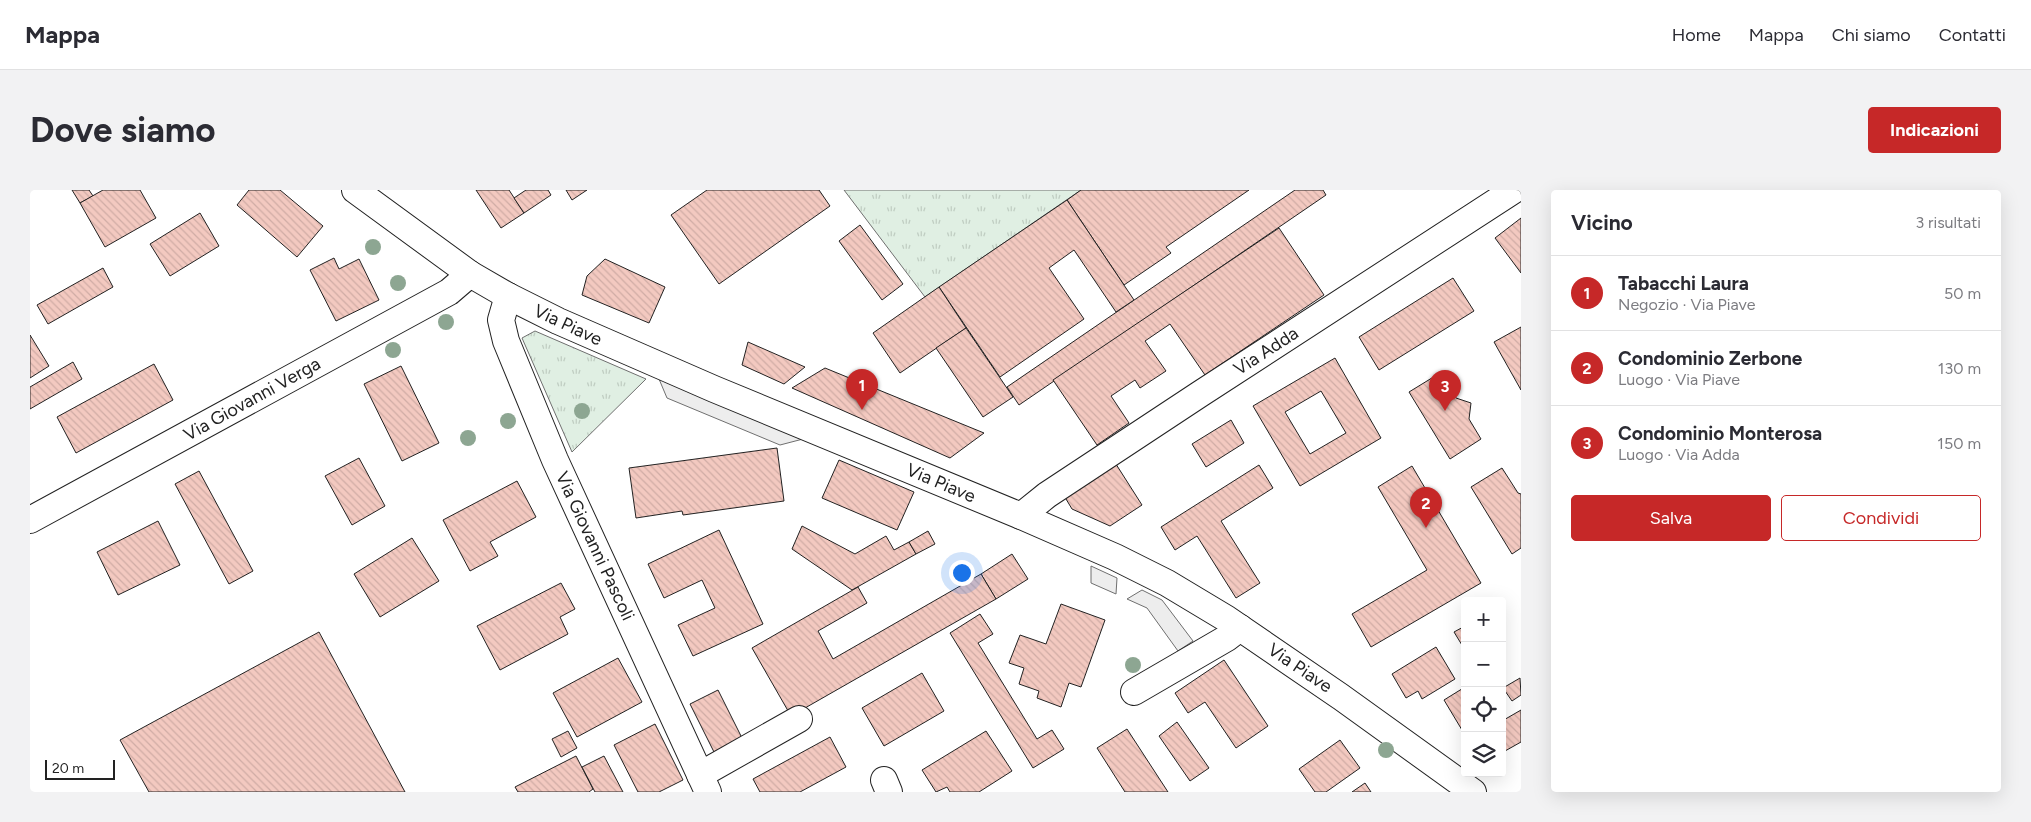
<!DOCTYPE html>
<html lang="it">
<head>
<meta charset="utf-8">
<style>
	:root { --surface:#fff; --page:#f2f2f3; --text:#2b2b33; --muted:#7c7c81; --line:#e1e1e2; --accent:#c62828 }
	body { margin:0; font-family:Figtree,sans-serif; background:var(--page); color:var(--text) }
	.controls { position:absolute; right:15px; bottom:15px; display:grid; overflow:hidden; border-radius:5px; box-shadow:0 5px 20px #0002 }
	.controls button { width:45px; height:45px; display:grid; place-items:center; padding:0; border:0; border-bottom:1px solid var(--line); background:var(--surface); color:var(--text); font:25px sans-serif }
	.scale { position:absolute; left:15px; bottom:12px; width:70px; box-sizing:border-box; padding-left:5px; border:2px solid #222; border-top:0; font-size:14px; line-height:18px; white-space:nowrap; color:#222; -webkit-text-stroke:4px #fff; paint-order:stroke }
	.you { position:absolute; left:931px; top:382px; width:18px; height:18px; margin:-12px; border:4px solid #fff; border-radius:50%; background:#1a73e8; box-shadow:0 0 0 8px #1a73e833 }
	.badge { display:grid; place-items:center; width:32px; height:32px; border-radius:50%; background:var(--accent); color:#fff; font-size:16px; font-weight:700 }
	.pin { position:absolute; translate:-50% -41px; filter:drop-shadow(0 1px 2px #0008) }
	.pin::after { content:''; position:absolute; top:26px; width:18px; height:15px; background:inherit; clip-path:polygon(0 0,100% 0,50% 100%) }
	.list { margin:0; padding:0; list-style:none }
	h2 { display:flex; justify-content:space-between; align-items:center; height:65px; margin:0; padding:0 20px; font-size:21px }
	h2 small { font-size:16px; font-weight:400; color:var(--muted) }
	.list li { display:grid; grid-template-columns:32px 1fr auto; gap:15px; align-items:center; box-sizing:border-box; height:75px; padding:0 20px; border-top:1px solid var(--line) }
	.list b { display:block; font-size:19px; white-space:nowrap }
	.list p { margin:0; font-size:16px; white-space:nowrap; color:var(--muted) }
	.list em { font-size:16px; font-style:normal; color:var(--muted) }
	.actions { display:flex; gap:10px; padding:15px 20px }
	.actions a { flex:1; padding:11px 0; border:1px solid var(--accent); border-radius:5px; text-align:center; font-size:18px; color:var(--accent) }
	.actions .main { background:var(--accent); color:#fff }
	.icon { flex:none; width:28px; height:28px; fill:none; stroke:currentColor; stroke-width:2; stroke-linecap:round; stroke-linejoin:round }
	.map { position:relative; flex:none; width:1491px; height:602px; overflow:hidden; border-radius:5px }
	header { display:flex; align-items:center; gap:30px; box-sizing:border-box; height:70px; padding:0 25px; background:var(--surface); border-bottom:1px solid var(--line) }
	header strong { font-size:24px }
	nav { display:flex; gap:28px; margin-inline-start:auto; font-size:18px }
	.intro { display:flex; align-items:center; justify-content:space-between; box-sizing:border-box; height:120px; padding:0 30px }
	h1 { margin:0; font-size:35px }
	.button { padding:12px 22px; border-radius:5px; background:var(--accent); color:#fff; font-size:18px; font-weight:700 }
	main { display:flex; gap:30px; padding:0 30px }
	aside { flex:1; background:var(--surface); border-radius:5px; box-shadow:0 5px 20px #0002 }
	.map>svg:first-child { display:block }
	.grass { fill:url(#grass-tufts); stroke:#6f6f6f }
	.parking { fill:#ededed; stroke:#6f6f6f }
	.building { fill:url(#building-back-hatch); stroke:#222; fill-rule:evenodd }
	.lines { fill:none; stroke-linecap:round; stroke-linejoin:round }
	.minor-casing { stroke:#222; stroke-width:28 }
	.minor { stroke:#fff; stroke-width:26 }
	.tree { fill:#8da692 }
	.labels { text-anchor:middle; stroke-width:4; stroke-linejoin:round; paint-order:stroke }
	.street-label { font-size:18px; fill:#222; stroke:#fff }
</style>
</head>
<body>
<header>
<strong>Mappa</strong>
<nav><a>Home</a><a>Mappa</a><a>Chi siamo</a><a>Contatti</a></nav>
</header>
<div class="intro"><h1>Dove siamo</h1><a class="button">Indicazioni</a></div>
<main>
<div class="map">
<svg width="1491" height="602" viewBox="0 0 1491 602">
	<defs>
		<pattern id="grass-tufts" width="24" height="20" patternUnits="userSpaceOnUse" patternTransform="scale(1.25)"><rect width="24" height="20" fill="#e0efe3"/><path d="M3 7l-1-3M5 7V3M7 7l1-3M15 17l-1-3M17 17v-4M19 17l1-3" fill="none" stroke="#c0cdc2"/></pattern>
		<pattern id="building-back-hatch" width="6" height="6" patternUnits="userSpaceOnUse" patternTransform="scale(1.25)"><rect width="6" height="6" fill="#f3c9c0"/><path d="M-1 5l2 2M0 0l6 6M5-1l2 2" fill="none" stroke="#d0aca5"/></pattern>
	</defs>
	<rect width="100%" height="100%" fill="#fff"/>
	<g class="grass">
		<path d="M814,0H1051L895,107Z"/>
		<path d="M505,141L616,189L542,262L492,148Z"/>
	</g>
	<g class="parking">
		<path d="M629,189L773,249L750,255L637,208Z"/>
		<path d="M1061,376L1087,388L1086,404L1061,393Z"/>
		<path d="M1112,400L1132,410L1163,451L1148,461L1117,418L1097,409Z"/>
	</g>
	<g class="building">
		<path d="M42,0H59L63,6L50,13Z"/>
		<path d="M73,0H110L126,28L75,57L50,13Z"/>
		<path d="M219,0H250L293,36L267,67L207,15Z"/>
		<path d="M446,0H479L494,23L471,38Z"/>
		<path d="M496,0H518L521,5L494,23L484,8Z"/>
		<path d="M536,0H557L542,10Z"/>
		<path d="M677,0H789L800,16L689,94L641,25Z"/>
		<path d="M1051,0H1219L1136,57L1141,63L1094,95L1037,10Z"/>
		<path d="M1265,0H1293L1296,5L989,215L977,197Z"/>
		<path d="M1037,10L1104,110L1086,122L1044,60L1019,78L1054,129L970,187L909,97Z"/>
		<path d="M170,23L189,56L140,86L120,54Z"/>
		<path d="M1491,28V83L1465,48Z"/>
		<path d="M830,35L873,94L852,110L809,51Z"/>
		<path d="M1249,38L1294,105L1175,185L1140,134L1115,151L1136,181L1110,198L1105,190L1081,206L1099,233L1067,255L1023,190Z"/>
		<path d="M304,68L309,79L329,69L349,110L306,131L280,80Z"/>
		<path d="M575,69L635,97L619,133L552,105L557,86Z"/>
		<path d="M73,78L83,97L18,134L7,115Z"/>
		<path d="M1423,88L1444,121L1349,180L1329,147Z"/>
		<path d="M909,97L936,138L870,183L843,143Z"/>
		<path d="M1491,137V200L1464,152Z"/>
		<path d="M936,138L983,207L953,227L906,158Z"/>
		<path d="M0,145L19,176L0,188Z"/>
		<path d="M718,152L775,177L754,194L712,175Z"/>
		<path d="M1305,168L1351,248L1270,296L1223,216ZM1291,201L1316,243L1280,264L1255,222Z"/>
		<path d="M43,172L52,189L0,219V197Z"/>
		<path d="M124,174L143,210L46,263L27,227Z"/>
		<path d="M371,176L409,253L372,271L334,194Z"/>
		<path d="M795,178L954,243L920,268L762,198Z"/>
		<path d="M1410,183L1426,208L1441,213L1439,229L1451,249L1420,269L1379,202Z"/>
		<path d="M1201,230L1214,253L1176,277L1162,254Z"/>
		<path d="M747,258L754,311L653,325L652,321L606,328L599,278Z"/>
		<path d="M329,268L355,316L322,335L295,286Z"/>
		<path d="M809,270L884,302L867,340L792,308Z"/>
		<path d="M1084,271L1112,315L1080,336L1042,319L1033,304Z"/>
		<path d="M1229,275L1243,298L1191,331L1230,393L1206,408L1167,346L1145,360L1131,337Z"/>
		<path d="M1382,276L1451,393L1341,457L1322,424L1397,380L1348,297Z"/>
		<path d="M1472,278L1488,303L1491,304V358L1482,364L1441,297Z"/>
		<path d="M169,281L223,381L199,394L145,294Z"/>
		<path d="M487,291L506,327L460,352L468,366L440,381L413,330Z"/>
		<path d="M128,331L150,375L88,405L67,362Z"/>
		<path d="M772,336L825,364L856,346L864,360L879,352L886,364L822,400L762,359Z"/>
		<path d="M689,340L733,434L663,466L648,435L685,418L672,390L634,408L618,374Z"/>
		<path d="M898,341L905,354L886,364L879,352Z"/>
		<path d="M382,348L409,391L350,427L324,384Z"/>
		<path d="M982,364L998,389L966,409L951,384Z"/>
		<path d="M951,384L966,409L761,526L722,458L828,397L837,413L788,441L803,469Z"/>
		<path d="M531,393L545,419L530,427L538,444L470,480L447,436Z"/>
		<path d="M1031,414L1075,430L1051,497L1039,493L1031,517L1007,508L1009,501L989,494L994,478L979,473L990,445L1016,454Z"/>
		<path d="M950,424L963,444L948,453L1007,549L1022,540L1034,559L1003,578L920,443Z"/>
		<path d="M1435,436V460L1424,442Z"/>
		<path d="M289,442L375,602H119L90,550Z"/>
		<path d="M1406,457L1425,489L1392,509L1388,501L1376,508L1362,484Z"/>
		<path d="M588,468L612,512L547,547L523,503Z"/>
		<path d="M1194,470L1238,536L1206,558L1175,512L1158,523L1145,503Z"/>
		<path d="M892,483L914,521L854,556L832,518Z"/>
		<path d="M1490,488L1491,505L1482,511L1473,498Z"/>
		<path d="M1435,497V539L1432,540L1414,510Z"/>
		<path d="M688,500L713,550L685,564L660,514Z"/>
		<path d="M1491,520V552L1475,561L1472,557V531Z"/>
		<path d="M1147,532L1179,578L1160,591L1129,546Z"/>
		<path d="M625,534L653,590L629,602H608L584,555Z"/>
		<path d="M1097,539L1138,602H1095L1067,558Z"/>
		<path d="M538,541L547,558L531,567L522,549Z"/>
		<path d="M956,541L982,581L949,602H920L917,597L906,602L892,580Z"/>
		<path d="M800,547L816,577L770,602H730L723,589Z"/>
		<path d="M1310,550L1330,578L1296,602H1285L1269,579Z"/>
		<path d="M546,566L563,599L559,602H488L485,597Z"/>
		<path d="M574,566L593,602H565L552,577Z"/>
		<path d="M1335,593L1341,602H1322Z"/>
	</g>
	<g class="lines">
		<g class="minor-casing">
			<g id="minor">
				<path d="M325,0L440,84L478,106L528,131L684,199L991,326L1085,367L1137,393L1197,429L1311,507L1443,602"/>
				<path d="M478,106L471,130L476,151L525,270L678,602"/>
				<path d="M991,326L1017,305L1170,204L1484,0"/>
				<path d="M0,330L419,102L440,84"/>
				<path d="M1104,502L1197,448L1210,438"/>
				<path d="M670,585L769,529"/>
				<path d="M854,590L859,602"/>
			</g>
		</g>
		<use href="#minor" class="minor"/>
	</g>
	<g class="tree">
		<circle cx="343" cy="57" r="8"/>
		<circle cx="368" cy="93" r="8"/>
		<circle cx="416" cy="132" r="8"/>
		<circle cx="363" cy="160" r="8"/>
		<circle cx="552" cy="221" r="8"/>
		<circle cx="478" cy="231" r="8"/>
		<circle cx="438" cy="248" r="8"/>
		<circle cx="1103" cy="475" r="8"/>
		<circle cx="1356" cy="560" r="8"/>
	</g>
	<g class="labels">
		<g class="street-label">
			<text transform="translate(538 135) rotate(25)" y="6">Via Piave</text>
			<text transform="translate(1236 161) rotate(-33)" y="6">Via Adda</text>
			<text transform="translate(222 209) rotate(-29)" y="6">Via Giovanni Verga</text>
			<text transform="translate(911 293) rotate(23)" y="6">Via Piave</text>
			<text transform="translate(565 356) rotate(65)" y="6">Via Giovanni Pascoli</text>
			<text transform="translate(1270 478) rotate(34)" y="6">Via Piave</text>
		</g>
	</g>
</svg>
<div class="controls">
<button>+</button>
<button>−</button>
<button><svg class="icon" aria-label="locate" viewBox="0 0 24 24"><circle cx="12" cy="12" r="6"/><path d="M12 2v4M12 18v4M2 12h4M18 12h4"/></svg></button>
<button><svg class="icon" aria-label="layers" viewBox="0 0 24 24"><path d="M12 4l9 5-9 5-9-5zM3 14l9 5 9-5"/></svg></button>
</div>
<div class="scale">20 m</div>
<div class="you"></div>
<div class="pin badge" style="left:832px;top:220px">1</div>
<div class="pin badge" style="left:1396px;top:338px">2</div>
<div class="pin badge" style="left:1415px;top:221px">3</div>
</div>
<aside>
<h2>Vicino<small>3 risultati</small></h2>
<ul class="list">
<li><span class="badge">1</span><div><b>Tabacchi Laura</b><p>Negozio · Via Piave</p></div><em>50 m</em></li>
<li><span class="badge">2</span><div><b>Condominio Zerbone</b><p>Luogo · Via Piave</p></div><em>130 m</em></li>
<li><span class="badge">3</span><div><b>Condominio Monterosa</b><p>Luogo · Via Adda</p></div><em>150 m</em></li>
</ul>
<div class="actions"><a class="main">Salva</a><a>Condividi</a></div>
</aside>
</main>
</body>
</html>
